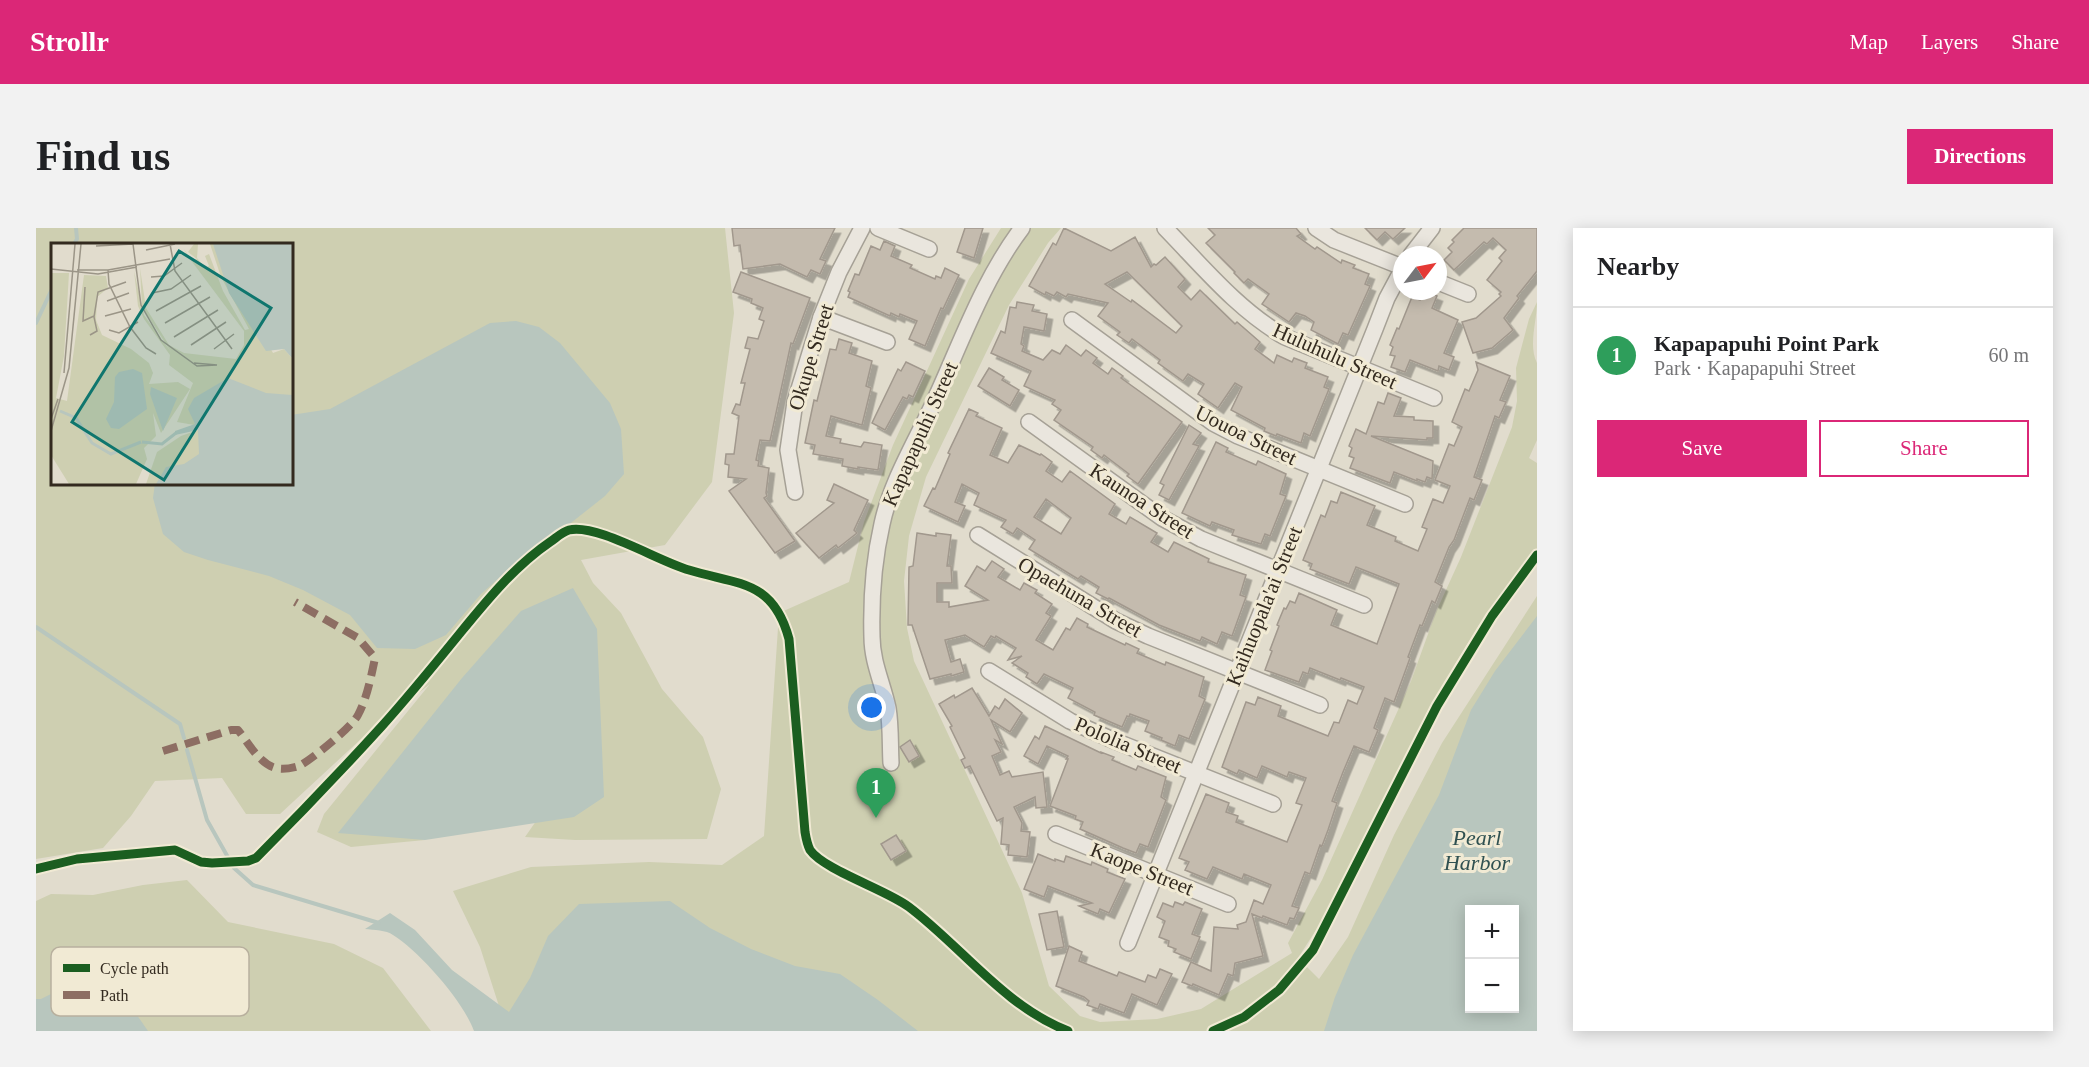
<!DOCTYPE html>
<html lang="en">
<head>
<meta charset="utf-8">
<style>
	:root { --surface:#fff; --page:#f2f2f2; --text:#202124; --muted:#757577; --line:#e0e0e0; --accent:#db2777 }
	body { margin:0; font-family:Georgia,serif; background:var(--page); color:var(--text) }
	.controls { position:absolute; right:18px; bottom:18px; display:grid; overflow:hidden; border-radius:0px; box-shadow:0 3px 15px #0003 }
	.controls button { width:54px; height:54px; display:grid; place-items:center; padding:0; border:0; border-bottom:2px solid var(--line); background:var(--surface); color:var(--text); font:30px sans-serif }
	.compass { position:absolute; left:1357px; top:18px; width:54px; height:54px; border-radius:50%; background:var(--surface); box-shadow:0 3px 15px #0003; rotate:58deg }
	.you { position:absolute; left:836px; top:480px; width:21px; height:21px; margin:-15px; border:4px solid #fff; border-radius:50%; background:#1a73e8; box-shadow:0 0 0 9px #1a73e833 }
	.badge { display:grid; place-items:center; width:39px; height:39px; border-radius:50%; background:var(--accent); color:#fff; font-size:20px; font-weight:700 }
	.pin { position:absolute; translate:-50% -50px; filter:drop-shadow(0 2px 3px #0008) }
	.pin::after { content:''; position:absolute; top:32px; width:21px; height:18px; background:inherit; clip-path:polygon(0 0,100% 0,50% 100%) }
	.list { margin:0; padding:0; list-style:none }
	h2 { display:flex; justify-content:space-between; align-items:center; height:78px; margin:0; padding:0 24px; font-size:26px }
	h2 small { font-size:20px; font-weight:400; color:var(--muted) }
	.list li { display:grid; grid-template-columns:39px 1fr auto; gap:18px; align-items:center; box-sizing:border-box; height:96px; padding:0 24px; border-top:2px solid var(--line) }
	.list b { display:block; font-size:22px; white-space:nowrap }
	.list p { margin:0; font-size:20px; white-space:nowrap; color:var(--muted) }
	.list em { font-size:20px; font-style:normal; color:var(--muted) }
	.actions { display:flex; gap:12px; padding:18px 24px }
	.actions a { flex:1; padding:14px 0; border:2px solid var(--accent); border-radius:0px; text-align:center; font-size:21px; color:var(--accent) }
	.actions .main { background:var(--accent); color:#fff }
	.map { position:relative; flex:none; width:1501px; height:803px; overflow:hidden; border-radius:0px }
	header { display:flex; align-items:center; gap:36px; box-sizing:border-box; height:84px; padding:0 30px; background:var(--accent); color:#fff }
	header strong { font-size:28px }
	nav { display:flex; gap:33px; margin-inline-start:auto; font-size:21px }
	.intro { display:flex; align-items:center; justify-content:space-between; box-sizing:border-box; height:144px; padding:0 36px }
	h1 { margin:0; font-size:42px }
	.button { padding:15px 27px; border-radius:0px; background:var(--accent); color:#fff; font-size:21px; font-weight:700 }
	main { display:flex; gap:36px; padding:0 36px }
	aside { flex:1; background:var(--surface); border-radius:0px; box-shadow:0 3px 15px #0003 }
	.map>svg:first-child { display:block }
	.green { fill:#cecfb1; fill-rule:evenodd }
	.water { fill:#b8c6be; fill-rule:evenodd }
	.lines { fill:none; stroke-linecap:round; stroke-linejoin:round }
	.stream { stroke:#b8c6be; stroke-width:4 }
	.building { fill:#c4bbae; stroke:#a1988d; stroke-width:1.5; fill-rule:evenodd; filter:url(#shadow) }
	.minor-casing { stroke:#a6a196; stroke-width:18 }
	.minor { stroke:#eae6de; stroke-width:15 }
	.quiet { stroke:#8d6e63; stroke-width:8; stroke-dasharray:15 8; stroke-linecap:butt }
	.cycleway-casing { stroke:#f1ead4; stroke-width:13 }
	.cycleway { stroke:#1b5e20; stroke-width:9 }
	.labels { text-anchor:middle; stroke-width:6; stroke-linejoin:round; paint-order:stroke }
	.street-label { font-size:21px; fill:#332a1f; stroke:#f1ead4 }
	.water-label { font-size:22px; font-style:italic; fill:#305151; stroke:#f1ead4 }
	.inset-river { fill:none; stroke:#b8c6be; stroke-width:3 }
	.inset-road { fill:none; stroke:#9b9587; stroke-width:1.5 }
	.view { fill:#0f766e; fill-opacity:0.15; stroke:#0f766e; stroke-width:3 }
	.inset-edge { fill:none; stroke:#332a1f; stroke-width:3 }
	.key { fill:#f1ead4; stroke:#b8b09e; stroke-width:1.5 }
	.key-label { font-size:16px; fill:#332a1f }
</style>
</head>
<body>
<header>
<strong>Strollr</strong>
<nav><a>Map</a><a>Layers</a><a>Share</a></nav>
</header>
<div class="intro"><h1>Find us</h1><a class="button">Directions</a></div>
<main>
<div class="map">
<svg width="1501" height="803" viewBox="0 0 1501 803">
	<defs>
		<filter id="shadow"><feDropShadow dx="5.5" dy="5.5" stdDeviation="0" flood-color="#0004"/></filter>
	</defs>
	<rect width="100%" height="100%" fill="#e1dccd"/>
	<g class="green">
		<path d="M0,0H689L698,85L676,254L629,317L545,332L557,355L585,385L626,461L667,509L685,561L671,611L539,612L489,609L505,586L361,602L389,612L315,619L281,604L288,586L394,456L325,511L244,586H210L186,550L119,553L95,588L67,620L0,631ZM16,16H255V255H16Z"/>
		<path d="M965,0H979L835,316L829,351L845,352L852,295L864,261L948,75L977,22L993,0H1025L1012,15L973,77L890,249L873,308L868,353L871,400L878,433L986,665L1013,758L1044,788L1064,794L1121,791L1165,781L1256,725L1252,715L1286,652L1375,453L1400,384L1425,329L1476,199L1481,173L1480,140L1493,91L1501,74C1501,93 1492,117 1501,135V212L1493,230L1501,235V323L1443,397L1421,433L1384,501L1300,671L1262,730L1283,751L1312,709L1358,607L1406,515L1501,368V431L1308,803H471L444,719L417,663L495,639L613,634L686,637L728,608L743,385L813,354L828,294L857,217L933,51Z"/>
		<path d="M151,652L192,694L298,716L347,740L395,803H85L0,793V673L15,666L57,667L107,657Z"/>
	</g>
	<g class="water">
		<path d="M480,93L503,99L524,115L574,175L585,201L588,246L569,268L531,298L489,327L445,366L410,407L379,421L341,420L314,387L267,362L233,348L172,332L148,324L127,306L117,270L119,255H255V187L294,181L454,95Z"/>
		<path d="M537,360L561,401L568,569L538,589L389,612L302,605L426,450L485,383Z"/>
		<path d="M1501,388V803H1288L1299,769L1317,727L1403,567L1435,482L1459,443ZM1434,682H1478V780H1434Z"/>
		<path d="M634,673L674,700L715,721L759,738L804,746L842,772L882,803H438C427,773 384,724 357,707C350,702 338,702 329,701L354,685L379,702L416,742L473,784L494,750L512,708L543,676Z"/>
		<path d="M41,753L87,767L112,803H0V771H5Z"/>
	</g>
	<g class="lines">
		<g class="stream">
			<path d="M38,16L41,11L40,0"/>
			<path d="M0,95L16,61"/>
			<path d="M0,399L144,496L148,510"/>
			<path d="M151,522L171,592L198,640L217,657L343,695"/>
		</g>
	</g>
	<g class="building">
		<path d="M696,0H799L784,31L790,33L784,46L775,42L771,49L744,36L707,41L704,17L698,18Z"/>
		<path d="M929,0H947L938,30L921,24Z"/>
		<path d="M1028,0L1075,23L1099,9L1115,39L1118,36L1120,37L1129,29L1149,51L1142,59L1155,72L1164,62L1199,96L1201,94L1224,114L1219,121L1238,135L1241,127L1256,134L1258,130L1271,135L1269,140L1292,149L1288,159L1293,161L1274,208L1268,205L1265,215L1241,206L1240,208L1228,203L1229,200L1195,182L1206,159L1199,155L1182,180L1162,166L1168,156L1152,146L1147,153L1122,135L1124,132L1096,111L1093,115L1081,107L1084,104L1062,88L1072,75L1032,66L1030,69L1021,64L1018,68L1010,64L1009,67L993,58L1017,15L1020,17ZM1091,44L1146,98L1140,105L1096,72L1095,74L1069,56Z"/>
		<path d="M1172,0H1260L1265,6L1261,8L1279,21L1281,19L1305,35L1306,32L1319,37L1317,40L1333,46L1329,56L1334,58L1312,107L1307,105L1302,116L1275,102L1278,94L1269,88L1260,85L1253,94L1226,76L1233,66L1212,51L1208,55L1198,45L1199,44L1170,15L1179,7Z"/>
		<path d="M1329,0H1369L1357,11L1349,4L1341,12Z"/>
		<path d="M1428,0H1501V43L1481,68L1483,70L1468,90L1477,102L1456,120L1437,125L1426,94L1440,90L1465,68L1463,66L1465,64L1451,52L1466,33L1463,30L1470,22L1457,10L1451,16L1448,14L1418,42L1408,32L1416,24L1412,20L1418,14L1416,12Z"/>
		<path d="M848,13L859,18L855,28L876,37L874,40L899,51L900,48L905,50L909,40L923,47L907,81L905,80L889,118L873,111L881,93L864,86L863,89L855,85L854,88L812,69L814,64L812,63L819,46L823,47L835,18L844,22Z"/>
		<path d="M705,44L774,70L757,116L755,115L734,213L724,212L720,232L723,233L722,238L733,240L730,265L731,268L728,270L759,313L739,325L693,263L710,251L692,249L693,237L689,236L690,226H698L703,188L696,185L700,176L704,177L709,155H705L714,121L709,120L712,109L722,111L728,93L723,91L727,80L715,75L716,71L697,64Z"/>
		<path d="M1388,63L1401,68L1396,80L1422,92L1408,125L1418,129L1413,142L1403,138L1402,143L1374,132L1369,144L1355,139L1359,128L1354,127L1357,119L1354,117L1361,100L1363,101L1376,69L1384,72Z"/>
		<path d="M981,74L998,77L996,83L1011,86L1008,103L988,99L985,116L988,118L986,123L1007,132L1016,122L1024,126L1030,117L1045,128L1050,122L1061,130L1057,135L1072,146L1076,140L1087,148L1085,150L1146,194L1102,256L1091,248L1093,246L1068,227L1066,230L1055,222L1057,219L1018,192L1025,182L1016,176L1019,172L988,158L995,143L955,125L965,103L969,105L974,79L980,80Z"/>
		<path d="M803,111L816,115L813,125L836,133L830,158L835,160L826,197L795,188L790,208L805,211L804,215L825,219L828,214L846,217L842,242L822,239V241L806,238L807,231L777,226L779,217L769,215L778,172L781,173L794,121L800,122Z"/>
		<path d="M870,134L889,143L877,169L873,167L871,171L867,169L849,202L836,195L862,141L865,143Z"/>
		<path d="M1440,134L1474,148L1464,172L1470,174L1463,190L1459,188L1438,249L1446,252L1438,272L1434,270L1418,312L1413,319L1399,354L1406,358L1399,375L1396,373L1386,398L1384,397L1372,429L1374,430L1358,474L1349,470L1338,500L1342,502L1333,524L1318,518L1307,544L1296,573L1301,575L1292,602L1286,618L1284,617L1274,646L1269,644L1256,678L1263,680L1258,691L1254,690L1251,697L1227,688L1226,690L1216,686L1227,728L1199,735L1197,748L1192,746L1183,767L1157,756L1156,758L1146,754L1155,734L1175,743L1178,699L1202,701L1201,697L1210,694L1218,672L1227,676L1235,657L1208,646L1206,651L1177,639L1171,651L1149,642L1153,634L1143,630L1170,566L1193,575L1190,584L1202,588L1200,594L1251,614L1266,577L1260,575L1270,550L1253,544L1251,549L1226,538L1221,550L1203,542L1201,546L1186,539L1210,474L1219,477L1222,469L1245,478L1242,488L1292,508L1298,494L1303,495L1312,472L1321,476L1328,459L1305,450L1304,452L1274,440L1272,446L1267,444L1263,454L1229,442L1236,423L1234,422L1243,398L1241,397L1248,380L1250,381L1254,373L1259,375L1263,365L1301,382L1295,397L1341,416L1363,356L1320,339L1313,356L1274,341L1276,336L1267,332L1285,287L1289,289L1295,273L1301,275L1305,264L1339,278L1331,297L1360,309L1359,313L1382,323L1391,301L1386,299L1397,271L1407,275L1414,258L1399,252L1413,216L1418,218L1426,199L1416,194L1429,161L1433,163L1442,142Z"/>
		<path d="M953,140L968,149L966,152L983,162L974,178L942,158Z"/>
		<path d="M1352,165L1365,170L1358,188L1378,189V192L1397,193V210H1391V212L1335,208L1397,233L1396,251L1391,249L1389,254L1381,251V253L1358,244L1354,255L1314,240L1318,230L1313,228L1316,220L1313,218L1320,201L1330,206L1342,174L1348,176Z"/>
		<path d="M933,181L942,185L940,188L966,200L954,227L972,235L983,217L1004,227L1005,226L1016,234L1010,243L1026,254L1034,243L1079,276L1073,286L1090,296L1094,289L1121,305L1115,314L1132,324L1138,314L1173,331L1172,334L1210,347L1204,367L1210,369L1196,408L1186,404L1181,416L1166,409L1164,413L1123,397L1073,370L1072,371L1060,365L1063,359L1045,348L1042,351L993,321L999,312L981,300L977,306L965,299L970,292L938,277L943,265L926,256L919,274L929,278L922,294L888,278L897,260L899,261L914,226L912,225ZM1010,271L1035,290L1025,306L998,289Z"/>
		<path d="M1153,197L1165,205L1157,216L1163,218L1133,272L1123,267L1128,257L1124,255Z"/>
		<path d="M1180,214L1192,220L1190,224L1220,237L1222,233L1250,246L1244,266L1250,268L1234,308L1229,306L1225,316L1196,307L1198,302L1176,294L1174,298L1146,285Z"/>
		<path d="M798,256L832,272L818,302L821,305L802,320L800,317L783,330L760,305L798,275L791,272Z"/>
		<path d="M881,305L900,308V305L915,307L911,338H915L916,355H901V374H913V379L952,372L929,358L941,338L949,343L956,333L968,341L962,349L984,362L988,355L1001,362L999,365L1016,376L1010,385L1015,388L1000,412L1017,422L1030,400L1034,402L1041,390L1052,396L1051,399L1089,417L1090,415L1103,421L1101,425L1129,437L1130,434L1168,449L1163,468L1169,471L1153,511L1143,507L1139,518L1125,512L1126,510L1109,503L1113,493L1094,486L1093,489L1091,488L1086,499L1058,487L1059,484L1032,470L1037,460L1008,446L1001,456L990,449L992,445L976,435L986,428L972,432L980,420L960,408L959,410L955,408L948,419L929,407L909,412L915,434L924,431L928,444L915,448V446L894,451L876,397H872L873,339L877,338Z"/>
		<path d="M936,460L953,488L959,478L963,481L969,471L986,485L974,504L955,492L966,516L959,512L965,524L956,528L964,547L973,543L976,549L1007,544L1011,579L1000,580L999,569L978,579L986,595L985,603L994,604L991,629L972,627L973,617L965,616L967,590L961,593L934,538L929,540L925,532L929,530L914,499L916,498L903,476L918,467L919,470Z"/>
		<path d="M1009,498L1065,525V524L1078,529L1076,532L1100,542L1102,538L1130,549L1125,569L1130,572L1112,619L1104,616L1100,625L1087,620L1044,601L1047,594L1039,591L1040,588L1014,578L1032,531H1030L1032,528L1011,518L1002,536L988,528L999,508L1003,511Z"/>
		<path d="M874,512L883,528L873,534L864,519Z"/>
		<path d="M860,607L870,623L855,632L845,616Z"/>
		<path d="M1002,626L1019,633V631L1028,634L1030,628L1055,637L1056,634L1072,641L1071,644L1089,651L1073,685L1064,681L1062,686L1043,678L1056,675L1012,658L1008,669L988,661Z"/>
		<path d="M1139,674L1147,677L1149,674L1166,681L1156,706L1164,709L1155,731L1138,724L1140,721L1132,718L1133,713L1123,709L1129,693L1121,689L1127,675L1137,679Z"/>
		<path d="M1021,683L1028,719L1011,722L1003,686Z"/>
		<path d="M1033,718L1046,724L1043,733L1081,748L1083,744L1109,754L1112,747L1120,750L1124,741L1136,746L1121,777L1096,766L1088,785L1064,776L1062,781L1051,777L1053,773L1048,769L1020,758Z"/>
	</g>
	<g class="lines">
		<g class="minor-casing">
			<g id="minor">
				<path d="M842,0L893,21"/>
				<path d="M1129,0C1167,39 1202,82 1249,109L1398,170"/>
				<path d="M1280,0L1298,12L1366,39"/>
				<path d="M1375,27L1396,0"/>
				<path d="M1402,54L1432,66"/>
				<path d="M785,89L851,114"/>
				<path d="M1036,92L1177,195L1202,208L1369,276"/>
				<path d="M993,194L1126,290L1165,311L1328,377"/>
				<path d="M759,264L752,222L759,174L785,89L803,44L826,0"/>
				<path d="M942,307L1080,393L1112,408L1284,477"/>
				<path d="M953,443L1034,493L1079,513L1237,576"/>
				<path d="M855,535C854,517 855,498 852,480C847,456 836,434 836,409C835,374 838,331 846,296C855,254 878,217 896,178C924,118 946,53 986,0"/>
				<path d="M1020,606L1192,676"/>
				<path d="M1092,715L1339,101L1351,70L1366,42"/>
			</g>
		</g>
		<use href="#minor" class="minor"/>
		<path class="quiet" d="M127,523L195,502H202C212,514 223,536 240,540C247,542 256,540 263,538C275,532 316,499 322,487C331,470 335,449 339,430L322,410L259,374"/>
		<g class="cycleway-casing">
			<g id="cycleway">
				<path d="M0,641L41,631L139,622L165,634L176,635L212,633L220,630C263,587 305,543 346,498C373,468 399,436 425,404C452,371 479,338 514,314C520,310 526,304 533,302C560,295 624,334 653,342C703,357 737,352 753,411L769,604C770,610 771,616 774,622C788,642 851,662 873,679C926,719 968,778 1032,803"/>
				<path d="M1177,803L1208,789L1243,762L1277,722L1401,478L1456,388L1501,327"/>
			</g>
		</g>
		<use href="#cycleway" class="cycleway"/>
	</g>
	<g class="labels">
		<g class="street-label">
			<text transform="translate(1299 128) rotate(24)" y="7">Huluhulu Street</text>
			<text transform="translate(775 129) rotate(-73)" y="7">Okupe Street</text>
			<text transform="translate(884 206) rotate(-66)" y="7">Kapapapuhi Street</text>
			<text transform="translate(1210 207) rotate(26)" y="7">Uouoa Street</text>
			<text transform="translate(1106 273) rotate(33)" y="7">Kaunoa Street</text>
			<text transform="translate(1044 369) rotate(30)" y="7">Opaehuna Street</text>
			<text transform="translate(1228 378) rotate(-68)" y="7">Kaihuopala'ai Street</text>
			<text transform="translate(1092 517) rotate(23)" y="7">Pololia Street</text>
			<text transform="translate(1106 641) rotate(22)" y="7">Kaope Street</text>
		</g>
		<g class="water-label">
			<text x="1441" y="617">Pearl<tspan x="1441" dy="25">Harbor</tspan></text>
		</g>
	</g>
	<g transform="translate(15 15)">
		<rect width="242" height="242" fill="#e1dccd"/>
		<path d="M143,1H147L146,15L154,25L158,23L154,13L158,11L172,48L194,87L198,86L170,34L159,1H162L222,110L233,106L241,115V154L149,183L126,179L142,140L118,122L119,112L93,76L87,63L83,28L93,72L120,109L91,64L89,25L95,65L118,102L133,110L185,116L193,102V88L136,12L133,6L139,15L143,17L146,16L137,9ZM0,30H18L13,113L5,155L16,158L33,32L55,33L57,45L46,54L45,77L51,92L80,106L98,120L102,130L98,141L127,139L139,146L110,190L102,170L105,193L93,205L96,216L85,241H18L0,212ZM150,186L154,188L148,218L108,241H95L106,209L130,193Z" fill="#cecfb1"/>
		<path d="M162,1H241V115L233,106L215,108L178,50ZM82,126L91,130L96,166L68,186L60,185L55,176L63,159L64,134L68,129ZM177,135L215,150L241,152V241H105L115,224L133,221L148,211L147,187L124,192V188L144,181L137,166L143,155ZM100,144L126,155L112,188L99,151Z" fill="#b8c6be"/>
		<path class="inset-river" d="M9,168L25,175L41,200L60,211L90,199M91,199L111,201L125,190"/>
		<path class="inset-road" d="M82,1L90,62L110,97L146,123L166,122L143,120M119,1L124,28L181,106M45,3L82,1M95,7L124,1M0,26L47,31L86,24M26,27H57L119,16M57,27L58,41L79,84L95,105L105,111M100,34L113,33L131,20M34,44L32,78L43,73M101,50L120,46L140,32M56,58L78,50M105,68L150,43M54,73L80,66M114,80L159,54M58,87L68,90L87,79M39,92L46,88L43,74L47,49L75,39M123,94L167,67M140,102L175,79M163,106L183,91M13,130L24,1M0,176L7,156M0,188L18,125L30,1"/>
		<path class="view" d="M128,8L220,65L113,237L21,179Z"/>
		<rect width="242" height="242" class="inset-edge"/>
	</g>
	<rect x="15" y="719" width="198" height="69" rx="9" class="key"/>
	<rect x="27" y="736" width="27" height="8" fill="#1b5e20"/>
	<rect x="27" y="763" width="27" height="8" fill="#8d6e63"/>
	<g class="key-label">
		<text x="64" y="746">Cycle path</text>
		<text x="64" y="773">Path</text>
	</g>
</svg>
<div class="controls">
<button>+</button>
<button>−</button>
</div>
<svg class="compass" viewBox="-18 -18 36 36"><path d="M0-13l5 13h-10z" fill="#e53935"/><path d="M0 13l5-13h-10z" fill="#757577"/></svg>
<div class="you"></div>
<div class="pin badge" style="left:840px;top:590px;background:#2e9e5b">1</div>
</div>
<aside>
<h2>Nearby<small></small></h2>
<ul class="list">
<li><span class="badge" style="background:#2e9e5b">1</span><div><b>Kapapapuhi Point Park</b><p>Park · Kapapapuhi Street</p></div><em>60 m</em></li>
</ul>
<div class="actions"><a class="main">Save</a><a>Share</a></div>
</aside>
</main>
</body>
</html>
